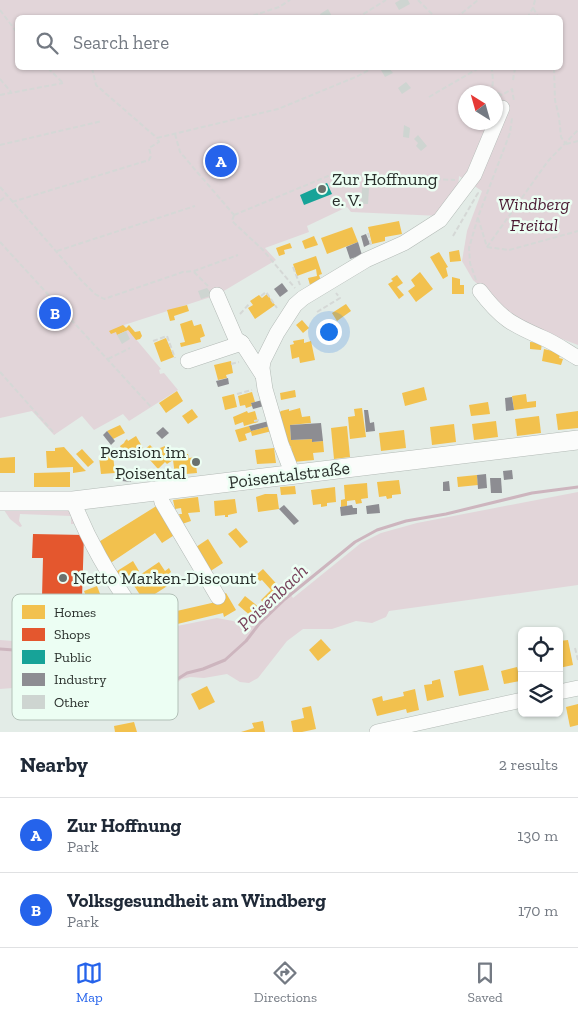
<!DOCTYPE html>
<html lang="en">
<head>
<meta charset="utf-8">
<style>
	:root { --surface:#fff; --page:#f6f6f7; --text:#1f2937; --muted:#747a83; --line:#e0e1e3; --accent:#2563eb }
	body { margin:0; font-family:"Zilla Slab",serif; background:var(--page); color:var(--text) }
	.controls { position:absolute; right:15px; bottom:15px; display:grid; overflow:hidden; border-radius:8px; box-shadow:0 1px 4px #0004 }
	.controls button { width:45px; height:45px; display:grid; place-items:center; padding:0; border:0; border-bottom:1px solid var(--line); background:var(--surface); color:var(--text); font:25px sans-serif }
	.compass { position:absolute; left:458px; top:85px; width:45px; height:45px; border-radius:50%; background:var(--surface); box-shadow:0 1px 4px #0004; rotate:323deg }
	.you { position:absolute; left:328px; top:331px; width:18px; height:18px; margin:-12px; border:4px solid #fff; border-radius:50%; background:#1a73e8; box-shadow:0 0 0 8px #1a73e833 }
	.badge { display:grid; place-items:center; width:32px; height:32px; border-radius:50%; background:var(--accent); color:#fff; font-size:16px; font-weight:700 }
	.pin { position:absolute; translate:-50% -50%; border:2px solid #fff; box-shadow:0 1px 5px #0006 }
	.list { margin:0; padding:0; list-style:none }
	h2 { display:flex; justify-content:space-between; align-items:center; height:65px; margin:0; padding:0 20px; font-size:21px }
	h2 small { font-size:16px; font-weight:400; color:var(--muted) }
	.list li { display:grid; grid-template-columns:32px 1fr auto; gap:15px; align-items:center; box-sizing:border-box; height:75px; padding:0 20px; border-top:1px solid var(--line) }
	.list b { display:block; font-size:19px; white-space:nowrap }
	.list p { margin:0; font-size:16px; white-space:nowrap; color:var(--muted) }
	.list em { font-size:16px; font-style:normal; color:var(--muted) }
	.icon { flex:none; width:28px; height:28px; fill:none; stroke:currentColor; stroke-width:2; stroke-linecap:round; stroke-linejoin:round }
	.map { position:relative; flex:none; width:578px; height:732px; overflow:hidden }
	.search { position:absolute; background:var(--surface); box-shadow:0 1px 4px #0004; left:15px; right:15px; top:15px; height:55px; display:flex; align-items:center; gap:12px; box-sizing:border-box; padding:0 18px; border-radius:8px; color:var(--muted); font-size:19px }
	.sheet { height:215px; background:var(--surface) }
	nav { display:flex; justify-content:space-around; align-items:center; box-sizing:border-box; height:70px; border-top:1px solid var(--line); background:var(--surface); font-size:14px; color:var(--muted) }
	nav a { display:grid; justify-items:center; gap:2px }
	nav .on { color:var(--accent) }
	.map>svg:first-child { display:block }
	.green { fill:#e2d5d9; fill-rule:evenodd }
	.homes { fill:#f2c14e }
	.shops { fill:#e4572e }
	.public { fill:#17a398 }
	.industry { fill:#8d8d92 }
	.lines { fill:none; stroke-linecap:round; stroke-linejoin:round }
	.stream { stroke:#cdb5be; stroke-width:3 }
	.building { fill:#ced5d1 }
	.minor-casing { stroke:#b3bab6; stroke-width:16 }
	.major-casing { stroke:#b3bab6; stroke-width:20 }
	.path { stroke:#d5d8d6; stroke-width:2; stroke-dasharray:5 2.5; stroke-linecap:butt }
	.minor { stroke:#fbfcfb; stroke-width:15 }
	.major { stroke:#fbfcfb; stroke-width:19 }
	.poi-dot { fill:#6a716d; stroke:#ecfef3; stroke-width:2 }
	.labels { text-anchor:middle; stroke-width:5; stroke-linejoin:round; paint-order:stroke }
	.poi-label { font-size:18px; fill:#292f2b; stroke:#ecfef3; text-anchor:start }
	.park-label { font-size:18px; font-style:italic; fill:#4b1a32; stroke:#ecfef3 }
	.street-label { font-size:18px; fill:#292f2b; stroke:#ecfef3 }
	.water-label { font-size:19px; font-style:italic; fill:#78425b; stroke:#ecfef3 }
	.key { fill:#ecfef3; stroke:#b2c0b7; stroke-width:1 }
	.key-label { font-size:14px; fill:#292f2b }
</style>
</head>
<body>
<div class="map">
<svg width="578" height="732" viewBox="0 0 578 732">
	<rect width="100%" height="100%" fill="#e3ece7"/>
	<g class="green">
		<path d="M0,0H578V345L522,324L473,280L462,261L467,231L482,191L459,176L458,190L440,216L351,212L347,207L307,226L309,232L265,248L276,260L217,295L124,325L161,369L159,370L160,374L164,373L178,390L129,421L123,414L94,430L82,416L54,435L32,411L0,418ZM18,18H560V68H18ZM466,92H496V122H466Z"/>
		<path d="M578,492V585L389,611L386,617L372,623L356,621L332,629H303L287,641L258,678L249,683L240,682L227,674L204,678L190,677L182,679L156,698L148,699L137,697L124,688L111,683H94L82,675L70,672L41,675L13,688L0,689V640L66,645L84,640L101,639L120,645L139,646L155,641L177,626L217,618L233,621L246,627L257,621L288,591L293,598L361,543L381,533L417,523Z"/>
		<path d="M4,510L71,511L80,524H71V516L20,514L19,521L22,526L20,527L10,519Z"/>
	</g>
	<g class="homes">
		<path d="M399,221L402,234L385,237V241L372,244L368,227Z"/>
		<path d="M352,227L358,242L327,254L321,238Z"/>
		<path d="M314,236L318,245L305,249L302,241Z"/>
		<path d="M290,243L292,248L284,250L285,254L279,256L276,248Z"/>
		<path d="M459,250L461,261L450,262L449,252Z"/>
		<path d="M439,252L448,267L446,268L448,276L443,279L430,257Z"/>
		<path d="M316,256L322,274L319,275L321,281L310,285L308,278L317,276L316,269L297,276L293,264Z"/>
		<path d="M420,272L433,289L416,302L408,291L415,286L411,280Z"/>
		<path d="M397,275L403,283L397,287L404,295L399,299L388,284L393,281L391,279Z"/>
		<path d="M452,277L460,279V285H464V294H452Z"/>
		<path d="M267,294L275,305L255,319L248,308L253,305L250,301L259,295L262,298Z"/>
		<path d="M346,304L351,311L337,321L332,313Z"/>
		<path d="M187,305L189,311L174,316L175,320L170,321L167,310Z"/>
		<path d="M192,320L194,326L201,324L205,336L200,338L201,342L181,347L180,343L185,342L180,324Z"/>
		<path d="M302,320L309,328L303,333L296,325Z"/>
		<path d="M123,325L126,328L129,325L135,332L140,331L142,336L140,339L136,340L128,330L117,335L116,332L111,334L109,331Z"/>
		<path d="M166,338L174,357L161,362L154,343Z"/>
		<path d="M304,339V343L311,341L315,360L300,363L299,357L292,359L290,345L294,344L293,341Z"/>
		<path d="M530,342L542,343L541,350L530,349Z"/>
		<path d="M544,349L561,353L559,358L563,359L561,365L542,361Z"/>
		<path d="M231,361L233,373L226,375L227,378L218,380L214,365Z"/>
		<path d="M424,387L427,400L405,406L402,393Z"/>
		<path d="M295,390L296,397L281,400L280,393Z"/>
		<path d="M177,391L183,401L166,413L159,403Z"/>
		<path d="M252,392L255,402L251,403L252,406L246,408L245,405L240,406L238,396Z"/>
		<path d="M234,394L237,407L225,410L222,397Z"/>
		<path d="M526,394L527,402L536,401V407L514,410L512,396Z"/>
		<path d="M488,402L490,414L471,416L469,405Z"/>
		<path d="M300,408L302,417L310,416L311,423L290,425L291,440L312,439V442L323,441L324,452L313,453L314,460L293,462L291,446L285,447L277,415L281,411L289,409V411Z"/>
		<path d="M362,408L366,437L350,439L348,417L355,416L354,409Z"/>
		<path d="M192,409L198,417L188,424L182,416Z"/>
		<path d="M247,411L248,413L255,411L258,422L244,426L243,422L235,425L233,417Z"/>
		<path d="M578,411V428L558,430L556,414Z"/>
		<path d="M539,416L541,433L517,436L515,419Z"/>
		<path d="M496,421L498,437L474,440L472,424Z"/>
		<path d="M454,424L456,442L432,445L430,427Z"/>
		<path d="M120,425L125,433L113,439L107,431Z"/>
		<path d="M249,426L251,431L270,426L272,431L252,436L251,432L245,434L247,440L239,442L235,430Z"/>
		<path d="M347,426L350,457L334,459L331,428Z"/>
		<path d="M404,430L406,448L381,451L379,433Z"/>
		<path d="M136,436L143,448L126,457L120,446L124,443L125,441L127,439L128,441Z"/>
		<path d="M150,445L155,450L165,446L173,460L167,464L165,462L158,469L150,460L152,457L145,449Z"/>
		<path d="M64,447L81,466L86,471L73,473V467L47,468L46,451H55V448Z"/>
		<path d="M274,448L276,463L257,464L255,450Z"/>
		<path d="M82,449L94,462L88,467L76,454Z"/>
		<path d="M180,454H188L189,458L195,457L197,473L175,475L173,460L181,459Z"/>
		<path d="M113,455L115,473L101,474L99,457Z"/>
		<path d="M15,457V473H0V458Z"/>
		<path d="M70,472V487H34V473Z"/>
		<path d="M477,475L478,485L458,487L457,477Z"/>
		<path d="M399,480L401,494L392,495V498L387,499L386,496L379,497L377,482Z"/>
		<path d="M367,483L368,498L361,499L362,503L356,504L355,500L347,501V506L341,507V500L345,499L344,485Z"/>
		<path d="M295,486L296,494L281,495L280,487Z"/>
		<path d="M335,487L336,502L327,503V506L321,507V504L313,505L311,490Z"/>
		<path d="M265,494H277L279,509L258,512L256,497Z"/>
		<path d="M198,497L200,512L188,513L191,521L182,524L179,514H182L181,508L175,509L173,500Z"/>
		<path d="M235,499L237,513L228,515V517H225V515L215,516L214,501Z"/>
		<path d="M158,505L176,534L162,543L155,533L109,564L97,543Z"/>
		<path d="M236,528L248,542L240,548L228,534Z"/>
		<path d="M208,539L223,563L209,572L196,547Z"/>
		<path d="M133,561L139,571L120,583L114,573Z"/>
		<path d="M159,562L165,571L169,568L171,572L167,575L172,583L144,601L131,581Z"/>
		<path d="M263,569L283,591L266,606L261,600L271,590L262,580L260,581L255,576Z"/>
		<path d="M97,586L112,625L99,630L84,591Z"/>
		<path d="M226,593L236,610L224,617L223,613L136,634L133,621L216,602L214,600Z"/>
		<path d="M245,596L260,608L252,617L238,605Z"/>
		<path d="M321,639L331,650L318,661L309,650Z"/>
		<path d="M568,640L573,665L559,668V641Z"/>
		<path d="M483,665L489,690L459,696L454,671Z"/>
		<path d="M517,667L520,681L504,684L501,671Z"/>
		<path d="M440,679L444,697L427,701L424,685L432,684V681Z"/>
		<path d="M207,686L215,702L199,710L191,694Z"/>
		<path d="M415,689L419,710L407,713L406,709L377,716L372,699L382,696L383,701L404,696L403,692Z"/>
		<path d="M578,704V725L570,727L566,707Z"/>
		<path d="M311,706L316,729L302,732H293L291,721L304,718L302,708Z"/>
		<path d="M263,721L265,732H241L254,728L252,723Z"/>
		<path d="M134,722L137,732H115L114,726Z"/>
	</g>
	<path class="shops" d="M33,534L84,535L81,629L61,628V619L37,618L36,597H42L43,558H32Z"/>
	<path class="public" d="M327,183L332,194L304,205L300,195Z"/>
	<g class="industry">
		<path d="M366,234L370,244L364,247L361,236Z"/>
		<path d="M358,242L362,255L350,259L346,247Z"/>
		<path d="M282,283L288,291L280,297L274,289Z"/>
		<path d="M228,378L229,384L218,387L216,381Z"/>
		<path d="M512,397L514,410L506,411L505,398Z"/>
		<path d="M262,400L264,406L253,409L251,403Z"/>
		<path d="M364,410H368L370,423L374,422L375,431L366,432Z"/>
		<path d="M269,421L270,426L251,431L249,426Z"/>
		<path d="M321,423L323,441L312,442V439L291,440L290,425Z"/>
		<path d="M163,427L169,433L162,439L156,433Z"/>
		<path d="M107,431L115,441L111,445L103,435Z"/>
		<path d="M170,469L172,479L164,480L163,470Z"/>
		<path d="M512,470L513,479L504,480L503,471Z"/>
		<path d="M123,472L132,473L131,482L122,481Z"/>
		<path d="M486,474L487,488L478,489L477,475Z"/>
		<path d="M490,478H501L502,493H491Z"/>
		<path d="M449,481L450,491H443V482Z"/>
		<path d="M379,504L380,513L367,514L366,506Z"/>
		<path d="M284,505L299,521L294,525L279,509Z"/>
		<path d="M352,505L353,508H357V514L341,516L340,507Z"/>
	</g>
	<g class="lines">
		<path class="stream" d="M0,649L69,654L90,649L114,661L125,677L140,692L152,695L187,673L203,669L225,660L246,641L259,624L285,599L355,542L377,530L406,521L446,514L532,493L578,487"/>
	</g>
	<g class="building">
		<path d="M400,0H408L410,4L399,10L395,3Z"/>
		<path d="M328,9L333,18H322L320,14Z"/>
		<path d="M385,68H389L393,73L385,77L381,70Z"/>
		<path d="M406,82L411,88L402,94L398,88Z"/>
		<path d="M404,125L410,128L409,138L403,137Z"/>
		<path d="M418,135L427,146L421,151L416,146L418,143L414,139Z"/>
		<path d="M362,188H369L368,204H361Z"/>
		<path d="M207,288L213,295L201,299L198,291Z"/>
		<path d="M126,331L130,339L122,344L117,335Z"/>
	</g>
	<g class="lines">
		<g class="minor-casing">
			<g id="minor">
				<path d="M480,291C501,319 513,325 543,338C555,343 566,351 578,358"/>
				<path d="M217,295L236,339L242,343"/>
				<path d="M188,361L242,343L262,374"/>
				<path d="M290,475V467L281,444L265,389L262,368L263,361L277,333L295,305L303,298L366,260L404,243L440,220L474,175L502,108"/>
				<path d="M159,490L162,502L218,597"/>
				<path d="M73,501C89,542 108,574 134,611"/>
				<path d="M559,692L578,688"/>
				<path d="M377,732L522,700"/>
			</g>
		</g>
		<g class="major-casing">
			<path id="major" d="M0,501H73L578,440"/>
		</g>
		<g class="path">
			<path d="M418,0L436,18"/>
			<path d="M533,8L539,18"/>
			<path d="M0,10L18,34"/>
			<path d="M246,18L279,7L290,0"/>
			<path d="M357,18L386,0"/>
			<path d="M456,18L478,0"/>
			<path d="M527,18L533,8L535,0"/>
			<path d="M48,68L63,83"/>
			<path d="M92,68L96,85L157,138"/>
			<path d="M489,68L492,70L493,80L492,90L502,95L512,89L514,101"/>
			<path d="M554,68L555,100L559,117L561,137L566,144"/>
			<path d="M0,79L11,92"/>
			<path d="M513,80L515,68"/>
			<path d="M0,95L63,83"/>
			<path d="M429,97L479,68"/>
			<path d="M175,134L180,152L234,215"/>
			<path d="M157,138L278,109L358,76L372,68"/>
			<path d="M566,144L578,141"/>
			<path d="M0,145L102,121"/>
			<path d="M333,184L353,176"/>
			<path d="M0,187L81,280L95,294L104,299L183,272L194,271L238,255"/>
			<path d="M0,201L6,196"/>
			<path d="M12,202L149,160L151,156L149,148L159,142L157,138"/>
			<path d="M234,215L333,174L455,180"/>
			<path d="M234,215L232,221L263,250L295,288"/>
			<path d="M478,218L487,247"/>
			<path d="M368,233L371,245"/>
			<path d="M453,236L478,193H477"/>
			<path d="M0,242L152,408"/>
			<path d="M487,247L548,161L578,130"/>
			<path d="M487,247L509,250L578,231"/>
			<path d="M57,251L195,206"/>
			<path d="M293,267L300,285"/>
			<path d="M194,272L208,286"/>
			<path d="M476,280L470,263L469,248L478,217L510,133L512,118"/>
			<path d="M261,296L266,292L277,308"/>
			<path d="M317,312L340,298L336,293"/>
			<path d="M240,314L250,303"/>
			<path d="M153,341L167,336L175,358"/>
			<path d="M108,359L130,348"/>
			<path d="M231,364L239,362"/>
			<path d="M0,372L55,434"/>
			<path d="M237,394L252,390"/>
			<path d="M254,421L261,420"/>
			<path d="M575,648L578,660"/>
			<path d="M559,669L560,679"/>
		</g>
		<use href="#minor" class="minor"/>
		<use href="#major" class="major"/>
	</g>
	<g class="poi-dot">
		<circle cx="322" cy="189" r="5"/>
		<circle cx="196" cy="462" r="5"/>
		<circle cx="63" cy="578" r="5"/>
	</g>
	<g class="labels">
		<g class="poi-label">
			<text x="332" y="185">Zur Hoffnung<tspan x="332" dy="21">e. V.</tspan></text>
			<text x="186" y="458" text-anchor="end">Pension im<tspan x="186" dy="21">Poisental</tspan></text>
			<text x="73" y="584">Netto Marken-Discount</text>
		</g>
		<g class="park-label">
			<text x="534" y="210">Windberg<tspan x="534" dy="21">Freital</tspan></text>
		</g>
		<g class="street-label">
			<text transform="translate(289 475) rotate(-7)" y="6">Poisentalstraße</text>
		</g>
		<g class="water-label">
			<text transform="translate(272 597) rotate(-43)" y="7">Poisenbach</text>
		</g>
	</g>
	<rect x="12" y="594" width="166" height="126" rx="8" class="key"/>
	<rect x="22" y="605" width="23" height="14" fill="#f2c14e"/>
	<rect x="22" y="628" width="23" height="13" fill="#e4572e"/>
	<rect x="22" y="650" width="23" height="14" fill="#17a398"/>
	<rect x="22" y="673" width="23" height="13" fill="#8d8d92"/>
	<rect x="22" y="695" width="23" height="14" fill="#ced5d1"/>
	<g class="key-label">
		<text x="54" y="617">Homes</text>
		<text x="54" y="639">Shops</text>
		<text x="54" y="662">Public</text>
		<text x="54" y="684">Industry</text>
		<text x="54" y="707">Other</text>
	</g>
</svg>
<div class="controls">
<button><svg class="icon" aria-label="locate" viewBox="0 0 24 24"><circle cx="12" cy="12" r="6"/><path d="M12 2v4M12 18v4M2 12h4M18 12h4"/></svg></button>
<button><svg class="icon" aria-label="layers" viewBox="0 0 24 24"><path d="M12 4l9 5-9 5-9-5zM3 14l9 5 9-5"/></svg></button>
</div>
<svg class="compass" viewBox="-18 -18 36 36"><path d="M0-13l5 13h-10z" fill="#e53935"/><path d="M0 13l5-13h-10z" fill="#747a83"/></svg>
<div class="you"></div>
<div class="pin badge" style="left:221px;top:161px">A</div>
<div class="pin badge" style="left:55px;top:313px">B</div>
<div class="search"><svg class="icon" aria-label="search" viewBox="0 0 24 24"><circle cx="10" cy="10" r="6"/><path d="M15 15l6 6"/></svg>Search here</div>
</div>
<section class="sheet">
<h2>Nearby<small>2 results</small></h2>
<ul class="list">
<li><span class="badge">A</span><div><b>Zur Hoffnung</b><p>Park</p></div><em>130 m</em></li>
<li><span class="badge">B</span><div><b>Volksgesundheit am Windberg</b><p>Park</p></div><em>170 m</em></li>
</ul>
</section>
<nav>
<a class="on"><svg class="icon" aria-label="map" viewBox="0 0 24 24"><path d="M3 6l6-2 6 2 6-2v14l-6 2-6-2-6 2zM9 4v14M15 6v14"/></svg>Map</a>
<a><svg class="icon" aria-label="directions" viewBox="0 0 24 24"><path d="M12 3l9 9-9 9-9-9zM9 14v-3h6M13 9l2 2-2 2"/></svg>Directions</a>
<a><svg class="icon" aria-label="saved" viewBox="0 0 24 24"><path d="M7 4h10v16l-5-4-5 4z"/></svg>Saved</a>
</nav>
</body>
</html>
